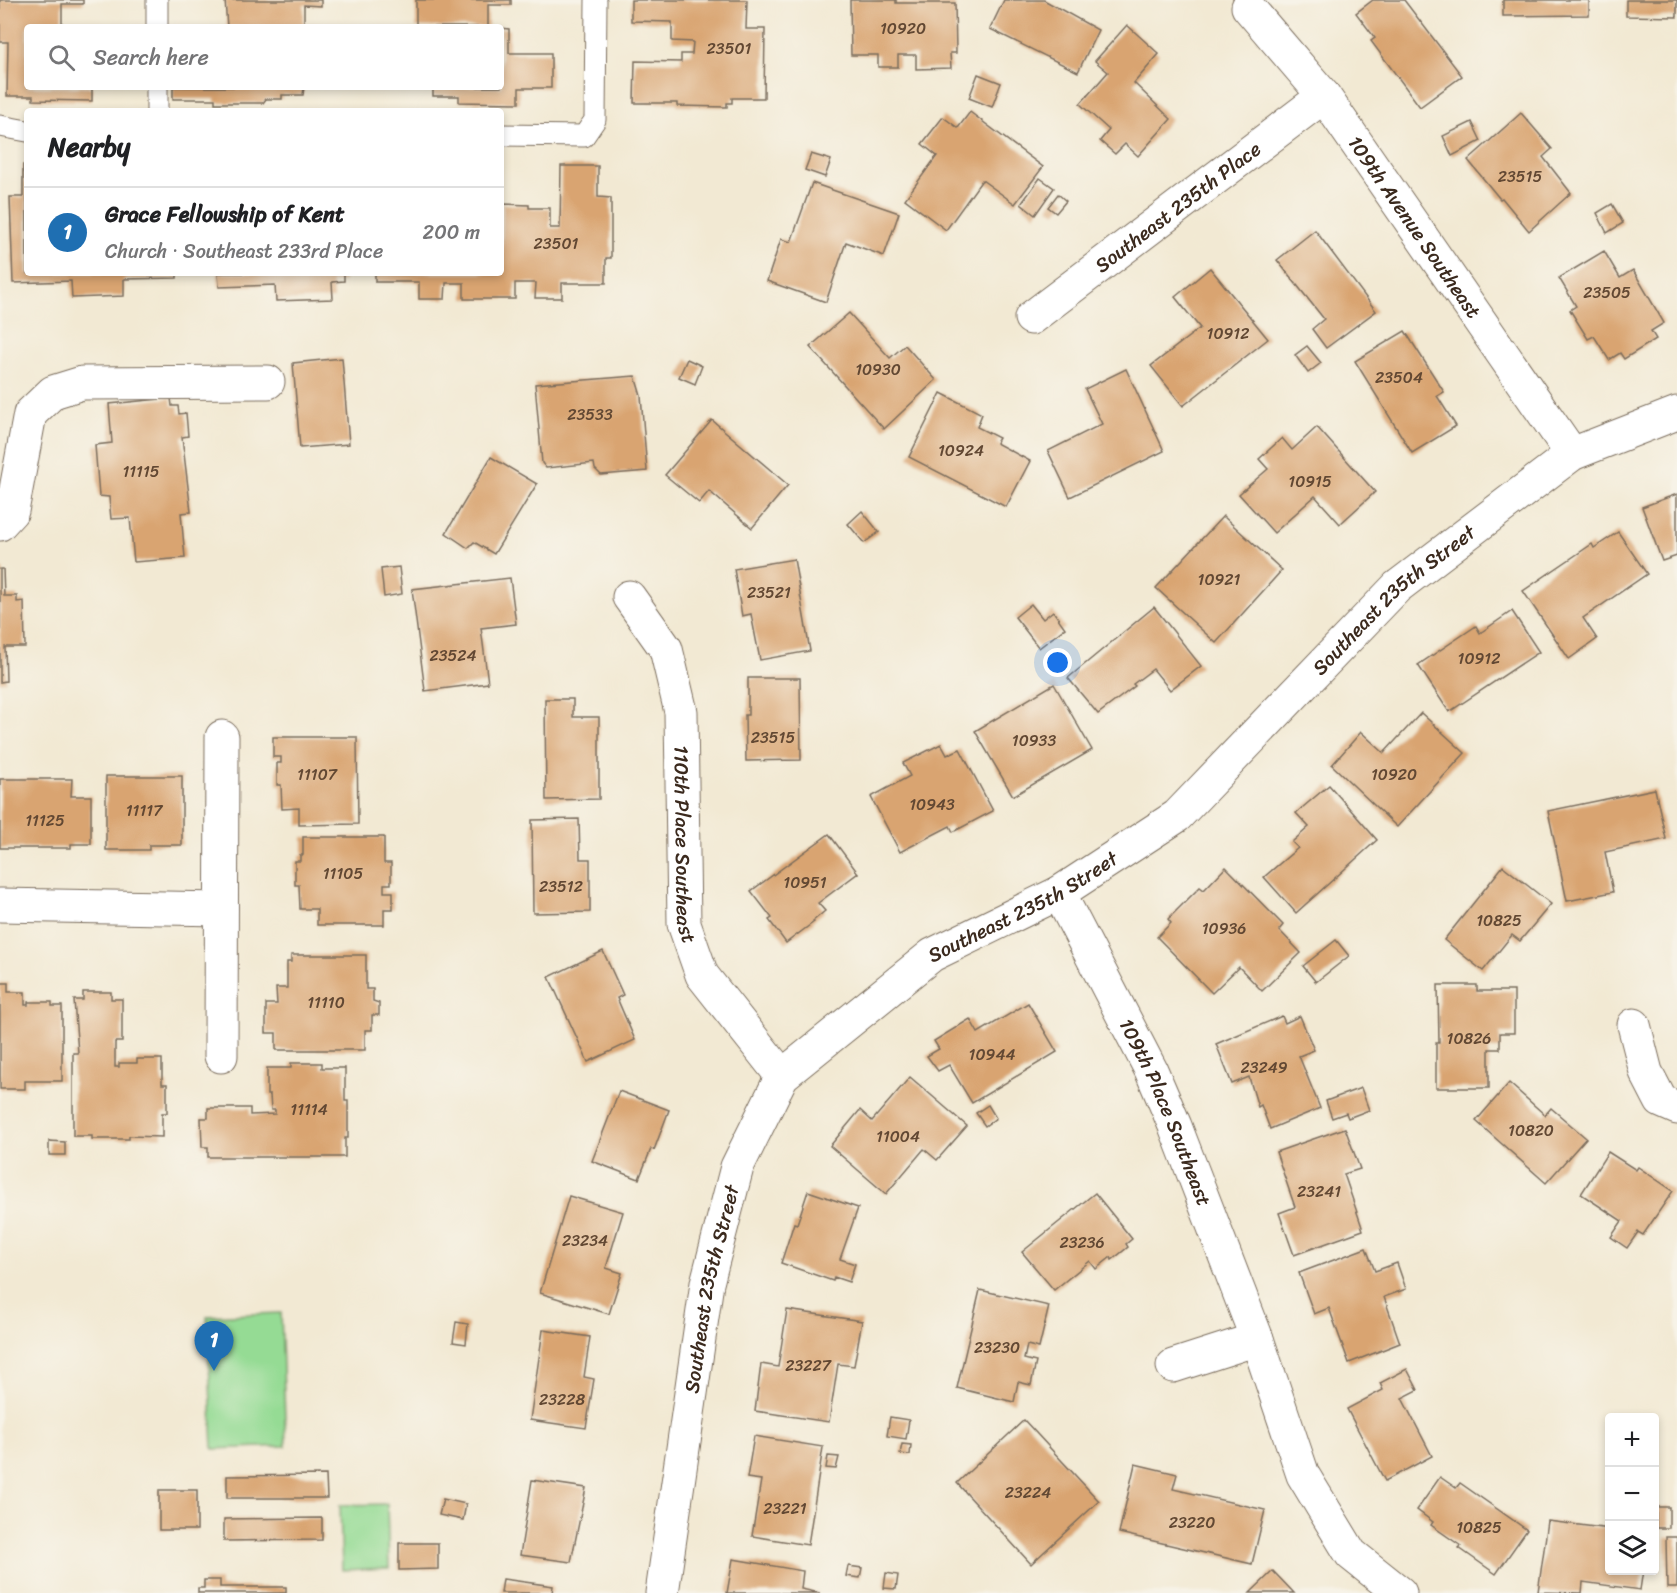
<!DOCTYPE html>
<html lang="en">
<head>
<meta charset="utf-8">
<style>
	:root { --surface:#fff; --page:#f2f2f2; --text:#202124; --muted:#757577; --line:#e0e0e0; --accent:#1f6fb2 }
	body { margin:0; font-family:Sriracha,sans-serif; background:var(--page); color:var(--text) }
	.controls { position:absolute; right:18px; bottom:18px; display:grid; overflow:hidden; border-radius:6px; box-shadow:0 3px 9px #0003 }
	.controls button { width:54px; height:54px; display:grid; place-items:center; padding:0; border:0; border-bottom:2px solid var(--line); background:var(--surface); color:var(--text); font:30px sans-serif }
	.you { position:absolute; left:1058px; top:663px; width:21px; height:21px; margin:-15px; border:4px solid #fff; border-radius:50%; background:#1a73e8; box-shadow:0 0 0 9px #1a73e833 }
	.badge { display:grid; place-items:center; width:39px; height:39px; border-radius:50%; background:var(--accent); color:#fff; font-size:20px; font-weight:700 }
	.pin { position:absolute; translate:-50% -50px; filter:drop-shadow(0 2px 3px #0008) }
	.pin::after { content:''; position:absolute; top:32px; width:21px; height:18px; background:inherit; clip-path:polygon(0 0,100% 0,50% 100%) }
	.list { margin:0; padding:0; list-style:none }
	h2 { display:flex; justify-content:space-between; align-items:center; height:78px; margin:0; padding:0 24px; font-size:26px }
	h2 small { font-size:20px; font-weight:400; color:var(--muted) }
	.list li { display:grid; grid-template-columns:39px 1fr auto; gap:18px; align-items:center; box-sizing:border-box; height:90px; padding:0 24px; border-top:2px solid var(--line) }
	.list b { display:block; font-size:22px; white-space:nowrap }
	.list p { margin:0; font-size:20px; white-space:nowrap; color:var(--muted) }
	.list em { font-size:20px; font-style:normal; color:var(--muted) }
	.icon { flex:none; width:33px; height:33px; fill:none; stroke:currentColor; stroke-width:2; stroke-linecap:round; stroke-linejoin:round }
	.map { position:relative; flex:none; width:1677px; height:1593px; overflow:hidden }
	.search { position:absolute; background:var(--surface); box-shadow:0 3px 9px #0003; left:24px; top:24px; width:480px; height:66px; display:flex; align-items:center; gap:15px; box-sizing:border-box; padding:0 21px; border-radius:6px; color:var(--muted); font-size:22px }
	.panel { position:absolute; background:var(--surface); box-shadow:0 3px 9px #0003; left:24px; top:108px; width:480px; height:168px; border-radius:6px }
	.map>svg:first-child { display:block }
	.green { fill:#95db94; stroke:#688259; stroke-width:1.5 }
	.building { fill:#d9a471 }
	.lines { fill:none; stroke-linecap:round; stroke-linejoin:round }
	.lane-casing { stroke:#7b6d5d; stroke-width:23 }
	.street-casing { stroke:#7b6d5d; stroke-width:35 }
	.lane { stroke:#fff; stroke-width:21 }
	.street { stroke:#fff; stroke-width:33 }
	.labels { text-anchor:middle; stroke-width:4.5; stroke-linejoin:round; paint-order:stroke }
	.number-label { font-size:16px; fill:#624833 }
	.street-label { font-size:20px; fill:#3b2a1e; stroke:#f7f3e8 }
</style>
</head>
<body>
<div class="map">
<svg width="1677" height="1593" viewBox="0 0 1677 1593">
	<rect width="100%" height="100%" fill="#f7f3e8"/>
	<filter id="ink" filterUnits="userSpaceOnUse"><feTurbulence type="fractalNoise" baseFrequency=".0167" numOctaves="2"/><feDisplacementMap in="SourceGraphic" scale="12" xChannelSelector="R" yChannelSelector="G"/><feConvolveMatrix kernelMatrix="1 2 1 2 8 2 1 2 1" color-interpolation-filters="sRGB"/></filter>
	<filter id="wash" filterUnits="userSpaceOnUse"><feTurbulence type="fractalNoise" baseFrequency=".008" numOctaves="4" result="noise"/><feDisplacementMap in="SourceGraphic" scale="24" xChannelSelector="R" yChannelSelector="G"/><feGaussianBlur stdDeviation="1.35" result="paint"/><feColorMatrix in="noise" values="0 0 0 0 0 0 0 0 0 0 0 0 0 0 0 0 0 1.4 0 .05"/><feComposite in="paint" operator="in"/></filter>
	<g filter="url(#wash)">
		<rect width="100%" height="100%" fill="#f2e9d3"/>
		<g class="green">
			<path d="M281,1313L286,1446L213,1449L207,1316Z"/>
			<path d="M387,1504L389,1568L342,1570L340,1505Z"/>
		</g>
		<g id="blocks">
			<g class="building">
				<path d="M0,0H83V4H62V27H27V87H92V101L33,100V96H7L8,42H0Z"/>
				<path d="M225,0H321V6L304,5V24H320V27H227Z"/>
				<path d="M416,0H511V5H488V27H416Z"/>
				<path d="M631,0H747L746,29H765L764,98H732V103H727V107L677,106V103H634L635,61L681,62V54H692L693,42L672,41V22L631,21Z"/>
				<path d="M850,0H896V3H955L956,53H950L951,68L916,69V55H898V67H878V55H851Z"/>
				<path d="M1004,0H1044L1098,30L1078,72L990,29Z"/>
				<path d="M1373,0H1404L1462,76L1420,107L1371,41L1375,38L1356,13Z"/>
				<path d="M1503,0H1589V15L1503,16Z"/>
				<path d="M1626,0H1677V17L1626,16Z"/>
				<path d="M1127,25L1159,54L1134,83L1171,119L1138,156L1125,144L1115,154L1100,141L1109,130L1080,104L1108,72L1095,61Z"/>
				<path d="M501,28L509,29V53H551V88H519V103L459,102V96H433V87H501Z"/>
				<path d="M978,74L1001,83L992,107L969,98Z"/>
				<path d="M173,87H304L303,95H282V99H266L263,103H215V99H173Z"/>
				<path d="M970,112L1043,167L1015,204L982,180L946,230L905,199L937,156L922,144L943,117L958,128Z"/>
				<path d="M1521,113L1552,149L1543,157L1571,193L1529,231L1502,198L1500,199L1468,160Z"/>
				<path d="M1472,122L1481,141L1452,156L1443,136Z"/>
				<path d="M811,154L831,160L825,177L805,170Z"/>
				<path d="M23,165H27V273H177V278L124,279V296L72,298L71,281L13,283L10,197H23Z"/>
				<path d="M561,166H598V197L611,198V258H606V283H562V298H535L536,283H515V299H464V283H446L445,299H419V282H375V273H501L503,204L529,205V208H550V228H560Z"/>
				<path d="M1040,178L1054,188L1035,215L1021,204Z"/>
				<path d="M812,183L899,213L884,256L846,242L826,302L767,281L781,239L791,242Z"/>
				<path d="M1058,194L1066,201L1056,213L1048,207Z"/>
				<path d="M1612,204L1623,223L1607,233L1597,213Z"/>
				<path d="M1315,230L1376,311L1326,348L1312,329L1324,319L1277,260Z"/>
				<path d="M1604,251L1620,278L1633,270L1664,323L1651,331L1656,339L1624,359L1620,353L1609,360L1594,336L1588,339L1570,310L1576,306L1559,278Z"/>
				<path d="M1210,268L1268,339L1183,406L1151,366L1200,328L1175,297Z"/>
				<path d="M218,273H344V281L332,282L333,299L276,301L275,285L219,287Z"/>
				<path d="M849,313L890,358L905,345L936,380L884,429L810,347Z"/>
				<path d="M1405,331L1444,392L1437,396L1456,426L1412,453L1355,361Z"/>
				<path d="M1307,346L1321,363L1308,373L1295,355Z"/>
				<path d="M342,358L349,444L300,448L293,363Z"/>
				<path d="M687,359L702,366L695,384L679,377Z"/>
				<path d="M1126,369L1164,451L1070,497L1048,451L1102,424L1085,389Z"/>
				<path d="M635,376L641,396L647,471L601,475L595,469L594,463L546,468L542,463L535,384Z"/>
				<path d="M941,393L982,414L977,427L999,438L996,443L1030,461L1006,507L909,457Z"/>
				<path d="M171,398L172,406H178L179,414L186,413L188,436L182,437L191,512L181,513L185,558L134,562L130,518L111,519L109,497L99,496L95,445L112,443L109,404Z"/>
				<path d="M712,420L788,485L752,528L709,491L699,503L665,475Z"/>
				<path d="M1317,427L1375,492L1340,524L1315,496L1274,533L1239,494L1268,469L1259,459L1282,438L1292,450Z"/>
				<path d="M491,457L537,484L494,554L474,542L468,548L446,533Z"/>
				<path d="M1677,494V556L1662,561L1642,507Z"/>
				<path d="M862,511L879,532L864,543L848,524Z"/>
				<path d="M1223,516L1282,570L1216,643L1156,588Z"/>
				<path d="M1618,532L1647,574L1583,618L1597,639L1569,659L1523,591L1592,544L1594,548Z"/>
				<path d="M794,559L810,651L760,660L751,614L742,616L734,569Z"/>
				<path d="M399,567L402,594L384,597L381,569Z"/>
				<path d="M0,569H3L4,596H17V602L24,601L25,647H5L6,681L0,682Z"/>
				<path d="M510,578L516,624L481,628L488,683L425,691L412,589Z"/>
				<path d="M1031,604L1043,619L1053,611L1065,628L1039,648L1015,617Z"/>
				<path d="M1154,607L1201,666L1170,690L1153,669L1133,684L1135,686L1098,714L1068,678Z"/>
				<path d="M1512,611L1539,652L1449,712L1418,665L1476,626L1480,633Z"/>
				<path d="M748,678H800L801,760L746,761L745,715H748Z"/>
				<path d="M1054,684L1092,750L1013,796L975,731Z"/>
				<path d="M545,699H573V717H599V799L546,800Z"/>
				<path d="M1421,713L1465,753L1397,827L1332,765L1361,732L1384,753Z"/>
				<path d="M273,737H357L358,824L299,825V808L282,809L281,785H277V763H281V757H273Z"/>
				<path d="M941,744L947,755L960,749L993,811L953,832L950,826L900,852L871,797L910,776L903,763Z"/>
				<path d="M106,776H182V845H149V850H106Z"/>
				<path d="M0,779H72L71,796H91V844H71V848H0Z"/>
				<path d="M1329,785L1377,840L1296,913L1264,877L1298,848L1292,842L1309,827L1296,813Z"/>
				<path d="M1655,789L1666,839L1605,852L1613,892L1567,901L1548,811Z"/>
				<path d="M579,819L580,859H590V912L533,913L532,820Z"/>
				<path d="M829,834L858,873L818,903L825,911L813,921L814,922L786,943L769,920L772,918L751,891Z"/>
				<path d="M303,837H384V863H391V884H384V892H393V909H384V925H317V909H300L299,885H295V861H300V855H303Z"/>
				<path d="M1503,866L1551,904L1520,941L1512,935L1483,971L1444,940Z"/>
				<path d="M1226,867L1283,925L1279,930L1301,953L1262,991L1239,967L1212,993L1157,937L1171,923L1168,919L1200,887L1204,890Z"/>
				<path d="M1336,940L1349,956L1316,982L1303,966Z"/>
				<path d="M603,951L623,995L617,998L635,1040L588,1062L549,977Z"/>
				<path d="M291,955H366V989H373V1001L379,1003V1015H372V1030H365V1050H276V1033H266V1004H277L276,988H287V962H291Z"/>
				<path d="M0,983H8V992H25V1005H28V1002H52V1006H62V1081H25V1089H0Z"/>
				<path d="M1438,985H1477V991H1514V1033H1500V1049H1489V1088H1436V1043H1439Z"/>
				<path d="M83,992H111V999H122V1042H115V1067H119V1063H137V1059H162V1084H167V1113H162V1137L129,1136V1139H92V1136H73V1053H78L74,1000H83Z"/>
				<path d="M1028,1003L1057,1052L972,1103L949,1065L938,1071L927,1056L939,1049L934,1041L970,1019L978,1033Z"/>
				<path d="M1282,1016L1285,1023L1300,1016L1314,1050L1299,1056L1320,1108L1270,1129L1261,1105L1258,1107L1249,1077L1232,1084L1216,1044Z"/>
				<path d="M291,1063H322V1068H345V1101H348V1138H345V1157H208V1147H202L201,1118H208V1108H250V1115L275,1114V1110H271L270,1095H267V1068H291Z"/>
				<path d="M910,1077L967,1126L937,1160L924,1149L886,1194L830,1146L860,1110L872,1121Z"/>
				<path d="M1509,1083L1545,1115L1551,1108L1586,1138L1546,1183L1476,1121Z"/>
				<path d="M1361,1088L1369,1110L1348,1118L1346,1113L1332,1118L1326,1101Z"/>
				<path d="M619,1091L669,1110L654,1150L651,1149L639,1179L592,1161Z"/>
				<path d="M988,1105L996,1118L985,1126L976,1113Z"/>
				<path d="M1345,1128L1360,1169L1344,1174L1363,1230L1294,1255L1279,1213L1295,1207L1276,1152Z"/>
				<path d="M49,1141L65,1142V1155H49Z"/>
				<path d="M1608,1152L1636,1170L1638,1167L1673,1191L1643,1235L1638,1232L1627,1248L1611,1237L1622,1221L1581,1194Z"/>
				<path d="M808,1191L858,1208L840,1259L855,1264L849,1282L834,1277L833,1281L781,1263L794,1223L797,1224Z"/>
				<path d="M1095,1193L1132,1239L1126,1244L1128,1247L1112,1260L1111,1257L1096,1269L1090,1261L1054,1290L1022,1252Z"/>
				<path d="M569,1196L623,1212L606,1268L622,1273L609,1314L540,1293Z"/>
				<path d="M1366,1248L1375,1271L1397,1263L1406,1289L1384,1297L1400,1343L1349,1363L1329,1308L1314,1314L1299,1273Z"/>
				<path d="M980,1290L1049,1306L1039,1348L1027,1345L1024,1359L1036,1362L1031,1385L1018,1382L1014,1402L957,1388Z"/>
				<path d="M787,1310L862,1321L854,1366L838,1364L829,1422L755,1411L761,1364L778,1367Z"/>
				<path d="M456,1322L468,1324L466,1344L453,1342Z"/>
				<path d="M543,1330L590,1337L584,1377L594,1379L586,1428L530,1420Z"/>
				<path d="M1407,1369L1418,1390L1402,1398L1432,1456L1385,1481L1347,1409L1383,1390L1380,1383Z"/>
				<path d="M890,1417L909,1420L906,1439L887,1436Z"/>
				<path d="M1024,1420L1099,1501L1031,1564L957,1483Z"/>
				<path d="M754,1436L823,1447L808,1545L752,1536L761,1480L747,1478Z"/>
				<path d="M902,1444L911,1445L910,1455L900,1454Z"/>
				<path d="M828,1456L839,1457L836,1469L826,1468Z"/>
				<path d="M1135,1464L1177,1474L1173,1489L1265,1510L1252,1564L1119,1533Z"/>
				<path d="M326,1475L327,1498H227V1476Z"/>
				<path d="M1440,1477L1456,1488L1460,1483L1527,1530L1496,1574L1459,1548L1461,1546L1431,1525L1433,1522L1417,1510Z"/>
				<path d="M532,1480L586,1488L571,1562L520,1555Z"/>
				<rect x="159" y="1490" width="38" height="40"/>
				<path d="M443,1499L466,1504L463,1520L439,1515Z"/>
				<rect x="1656" y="1507" width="13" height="21"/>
				<path d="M322,1518V1540L224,1541V1519Z"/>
				<path d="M1548,1521L1610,1529V1570H1643L1640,1590L1583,1582L1582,1593L1538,1592Z"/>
				<path d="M1666,1537H1677V1588H1667Z"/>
				<path d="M399,1543H438V1569L399,1570Z"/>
				<path d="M733,1559L803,1571L801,1589L820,1593H727Z"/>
				<path d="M848,1566L862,1568L860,1578L846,1576Z"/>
				<path d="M1273,1571L1294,1593H1250Z"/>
				<path d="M886,1573L898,1575L896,1589L884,1588Z"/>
				<path d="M503,1579L553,1586L552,1593H501Z"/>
				<path d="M204,1580H220V1587H286V1593H198V1588H204Z"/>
			</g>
		</g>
	</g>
	<g filter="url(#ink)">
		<use href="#blocks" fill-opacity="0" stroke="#7b6d5d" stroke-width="1.5"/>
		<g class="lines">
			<g class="lane-casing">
				<g id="lane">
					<path d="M157,27V0"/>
					<path d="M157,111V87"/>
					<path d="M0,126L27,131"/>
					<path d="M501,135L584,136L595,120L596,0"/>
				</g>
			</g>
			<g class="street-casing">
				<g id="street">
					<path id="s1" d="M1248,7L1324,96L1572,454"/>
					<path id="s2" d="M1031,318L1324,96"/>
					<path d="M0,524L12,511L30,414L53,392L82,383L268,382"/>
					<path id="s3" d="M629,597L666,649L681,712L684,924L702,975L782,1076"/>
					<path id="s4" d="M1059,893L1151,1070L1175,1126L1257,1339L1303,1475L1351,1554L1400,1593"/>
					<path d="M0,905L221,909"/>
					<path d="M1634,1025L1646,1072L1661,1101L1677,1108"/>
					<path d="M221,1056L222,737"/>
					<path d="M1173,1366L1257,1339"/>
					<path id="s5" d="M662,1593L707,1283L737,1167L782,1076L932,955L1059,893L1177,816L1397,587L1572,454L1677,413"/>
				</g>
			</g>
			<use href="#lane" class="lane"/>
			<use href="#street" class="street"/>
		</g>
	</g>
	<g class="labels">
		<g class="number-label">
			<text x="903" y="34">10920</text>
			<text x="729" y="54">23501</text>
			<text x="1520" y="182">23515</text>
			<text x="556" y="249">23501</text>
			<text x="1607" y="298">23505</text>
			<text x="1228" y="339">10912</text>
			<text x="878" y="375">10930</text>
			<text x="1399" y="383">23504</text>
			<text x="590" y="420">23533</text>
			<text x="961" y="456">10924</text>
			<text x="141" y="477">11115</text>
			<text x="1310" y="487">10915</text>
			<text x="1219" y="585">10921</text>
			<text x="769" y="598">23521</text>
			<text x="453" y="661">23524</text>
			<text x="1479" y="664">10912</text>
			<text x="773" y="743">23515</text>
			<text x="1034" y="746">10933</text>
			<text x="317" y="780">11107</text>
			<text x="1394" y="780">10920</text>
			<text x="932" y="810">10943</text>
			<text x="144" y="816">11117</text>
			<text x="45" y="826">11125</text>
			<text x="343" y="879">11105</text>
			<text x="805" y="888">10951</text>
			<text x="561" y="892">23512</text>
			<text x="1499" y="926">10825</text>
			<text x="1224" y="934">10936</text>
			<text x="326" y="1008">11110</text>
			<text x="1469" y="1044">10826</text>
			<text x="992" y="1060">10944</text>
			<text x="1264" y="1073">23249</text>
			<text x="309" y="1115">11114</text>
			<text x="1531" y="1136">10820</text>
			<text x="898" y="1142">11004</text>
			<text x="1319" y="1197">23241</text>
			<text x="585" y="1246">23234</text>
			<text x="1082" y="1248">23236</text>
			<text x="997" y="1353">23230</text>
			<text x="808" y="1371">23227</text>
			<text x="562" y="1405">23228</text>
			<text x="1028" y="1498">23224</text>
			<text x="785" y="1514">23221</text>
			<text x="1192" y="1528">23220</text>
			<text x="1479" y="1533">10825</text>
		</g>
		<g class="street-label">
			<text dy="7" stroke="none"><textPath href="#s2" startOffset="184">Southeast 235th Place</textPath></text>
			<text dy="7" stroke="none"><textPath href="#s1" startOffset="276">109th Avenue Southeast</textPath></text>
			<text dy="7" stroke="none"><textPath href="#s5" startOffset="1316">Southeast 235th Street</textPath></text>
			<text dy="7" stroke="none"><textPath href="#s3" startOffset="261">110th Place Southeast</textPath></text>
			<text dy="7" stroke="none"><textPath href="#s5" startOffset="830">Southeast 235th Street</textPath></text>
			<text dy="7" stroke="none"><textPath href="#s4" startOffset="244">109th Place Southeast</textPath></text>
			<text dy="7" stroke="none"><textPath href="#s5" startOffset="308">Southeast 235th Street</textPath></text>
		</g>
	</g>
</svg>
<div class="controls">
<button>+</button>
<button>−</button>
<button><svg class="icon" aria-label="layers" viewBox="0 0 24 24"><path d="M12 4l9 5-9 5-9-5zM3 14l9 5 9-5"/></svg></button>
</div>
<div class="you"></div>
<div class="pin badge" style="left:214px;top:1371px">1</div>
<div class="search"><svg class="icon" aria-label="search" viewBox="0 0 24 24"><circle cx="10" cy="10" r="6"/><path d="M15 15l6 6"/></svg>Search here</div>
<section class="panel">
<h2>Nearby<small></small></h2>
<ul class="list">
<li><span class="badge">1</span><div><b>Grace Fellowship of Kent</b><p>Church · Southeast 233rd Place</p></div><em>200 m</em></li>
</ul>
</section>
</div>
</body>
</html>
